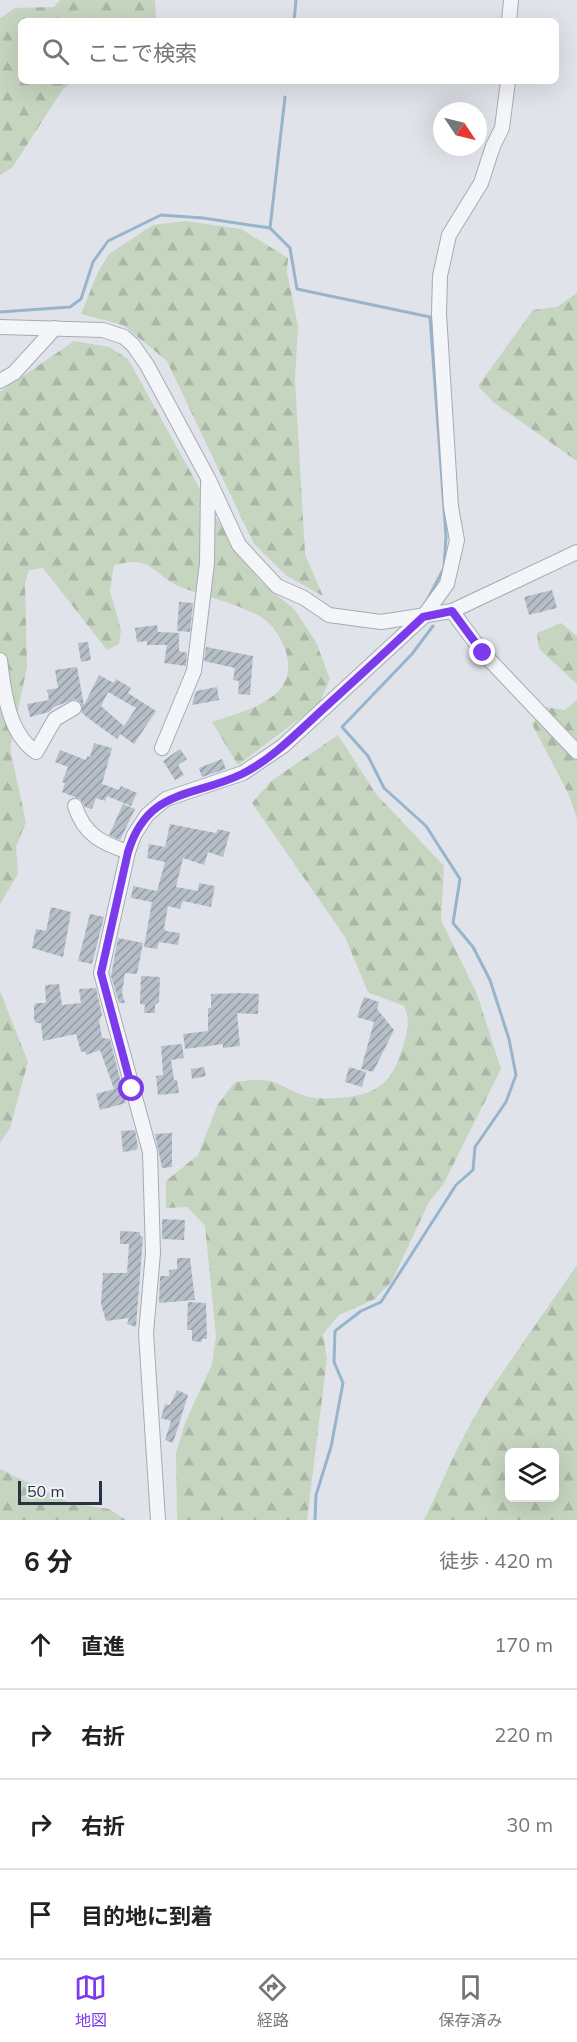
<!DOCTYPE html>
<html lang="ja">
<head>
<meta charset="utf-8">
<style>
	:root { --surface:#fff; --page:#f6f6f6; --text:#222; --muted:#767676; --line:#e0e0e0; --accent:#7c3aed }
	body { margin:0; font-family:Mulish,"Noto Sans JP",sans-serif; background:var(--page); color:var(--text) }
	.controls { position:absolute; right:18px; bottom:18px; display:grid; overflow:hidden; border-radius:9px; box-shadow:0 6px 24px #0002 }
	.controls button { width:54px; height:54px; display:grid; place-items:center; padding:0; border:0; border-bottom:2px solid var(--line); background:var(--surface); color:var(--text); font:30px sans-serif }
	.compass { position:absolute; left:433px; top:102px; width:54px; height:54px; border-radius:50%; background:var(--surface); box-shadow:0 6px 24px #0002; rotate:125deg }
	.scale { position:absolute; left:18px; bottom:15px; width:84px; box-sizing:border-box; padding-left:6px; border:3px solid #273343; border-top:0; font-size:16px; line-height:21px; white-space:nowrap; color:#273343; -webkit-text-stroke:4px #f0f3f7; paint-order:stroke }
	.stop { position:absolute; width:18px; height:18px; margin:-14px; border:4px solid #7c3aed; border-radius:50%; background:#fff }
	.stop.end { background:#7c3aed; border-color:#fff; box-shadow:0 2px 6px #0008 }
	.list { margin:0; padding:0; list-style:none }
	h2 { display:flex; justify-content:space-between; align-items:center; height:78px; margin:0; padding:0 24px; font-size:26px }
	h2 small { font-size:20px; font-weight:400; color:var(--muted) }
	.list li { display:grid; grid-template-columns:39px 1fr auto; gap:18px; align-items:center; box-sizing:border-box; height:90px; padding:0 24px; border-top:2px solid var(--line) }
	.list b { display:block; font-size:22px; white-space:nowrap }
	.list em { font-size:20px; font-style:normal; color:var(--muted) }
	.icon { flex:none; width:33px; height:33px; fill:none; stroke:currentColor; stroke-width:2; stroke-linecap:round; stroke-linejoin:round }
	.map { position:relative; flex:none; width:577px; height:1520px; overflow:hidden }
	.search { position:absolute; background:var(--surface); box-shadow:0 6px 24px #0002; left:18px; right:18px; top:18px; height:66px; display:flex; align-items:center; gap:15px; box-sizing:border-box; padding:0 21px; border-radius:9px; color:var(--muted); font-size:22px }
	.sheet { height:438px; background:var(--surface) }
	nav { display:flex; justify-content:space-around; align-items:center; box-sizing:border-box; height:84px; border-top:2px solid var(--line); background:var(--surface); font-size:16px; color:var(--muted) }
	nav a { display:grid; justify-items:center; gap:3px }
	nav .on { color:var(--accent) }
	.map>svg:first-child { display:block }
	.forest { fill:url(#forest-firs); fill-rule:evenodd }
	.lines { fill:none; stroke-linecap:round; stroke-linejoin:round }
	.stream { stroke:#98b4cd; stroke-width:3 }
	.building { fill:url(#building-hatch); fill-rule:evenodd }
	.minor-casing { stroke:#a5abb5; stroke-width:16 }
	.minor { stroke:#f3f5f8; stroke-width:14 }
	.route { stroke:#7c3aed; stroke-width:8 }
</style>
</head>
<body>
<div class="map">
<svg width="577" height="1520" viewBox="0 0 577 1520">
	<defs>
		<pattern id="forest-firs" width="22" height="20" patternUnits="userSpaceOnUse" patternTransform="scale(1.5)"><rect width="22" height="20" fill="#c6d5c0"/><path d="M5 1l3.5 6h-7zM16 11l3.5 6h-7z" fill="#aab7a6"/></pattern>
		<pattern id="building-hatch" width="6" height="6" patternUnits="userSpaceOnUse" patternTransform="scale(1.5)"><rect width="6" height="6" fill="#b6bec8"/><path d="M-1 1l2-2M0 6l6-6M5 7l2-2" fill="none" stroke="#949ba4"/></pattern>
	</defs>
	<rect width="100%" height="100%" fill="#e0e4ea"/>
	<g class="forest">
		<path d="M60,0H155L156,21H21V81H74L63,89L12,168L0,175V18L15,8L54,7Z"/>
		<path d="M186,221L241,229L288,258L287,272L298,326L295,379L305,554L323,596L287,576L254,544L167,361L123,325L81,314L98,272L109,254L153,225Z"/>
		<path d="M577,293V461L493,402L478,386L533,310L557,307Z"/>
		<path d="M74,341L109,347L128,359L216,518L260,581L295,610L316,642L330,679L319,704L238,765L212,722C247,710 302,699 285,649C281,638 272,623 261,617C238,604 208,597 183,588C151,575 154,554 114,565L110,591L121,630L119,644L107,650L43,568L29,570L25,583L27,667L10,749L26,822L16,847L18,874L0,904V392Z"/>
		<path d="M561,623L577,636V684L539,649L537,633Z"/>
		<path d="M577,700V819L569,795L532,724L545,707L565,710Z"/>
		<path d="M338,735L376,794L444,866L441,920L477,994L501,1069L443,1185L429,1202L392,1281L375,1299L339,1315L323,1334L327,1358L307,1520H177L176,1453L185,1423L212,1364L216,1336L205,1226L187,1207L166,1208V1181L198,1155L218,1104L235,1082C244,1081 254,1079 263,1080C279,1081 291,1092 306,1096C316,1100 327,1098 338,1098C370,1096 390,1087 400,1055C406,1037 412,1024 404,1006L368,992L345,937L252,803L271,781Z"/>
		<path d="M0,991L28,1062L10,1128L0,1143Z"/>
		<path d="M577,1265V1520H424L459,1445L486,1396ZM510,1452H554V1498H510Z"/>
		<path d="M0,1469L70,1503L109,1509L126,1520H0Z"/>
	</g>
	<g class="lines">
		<g class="stream">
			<path d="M294,21L296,0"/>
			<path d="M270,228L285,97"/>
			<path d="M0,312L70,307L81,299L93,262L108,241L161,215L203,218L270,228L290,248L297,289L430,317L446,536L444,568L424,606"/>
			<path d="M315,1520L316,1495L331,1447L343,1383L334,1362L335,1331L361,1311L381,1302L456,1185L473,1170L475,1147L506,1102L516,1075L509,1039L490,980L473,947L453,923L460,879L426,826L384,788L368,756L342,727L412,654L433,626"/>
		</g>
	</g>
	<g class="building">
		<path d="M552,590L557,608L529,615L524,597Z"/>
		<path d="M179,602L193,603L190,632L177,631Z"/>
		<path d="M157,625L158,632L179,633V651L187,653L186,666L164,663L167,645H147V641L137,642L135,628Z"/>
		<path d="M88,642L91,660L81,662L78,643Z"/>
		<path d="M206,647L253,656L250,695L238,694L239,681L233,680L235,668L204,661Z"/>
		<path d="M77,667L84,705L99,675L114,683L116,679L131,688L128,693L156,711L134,744L120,734L117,739L92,721L82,713L81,703L75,699L54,707L49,712L30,717L27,704L49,700L47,690L58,688L55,670ZM108,692L136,708L124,726L101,706Z"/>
		<path d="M217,687L219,700L192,705L196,691Z"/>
		<path d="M94,743L112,748L102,784L119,790L121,786L137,793L131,806L107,796L105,801L96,798L92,809L85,807L80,799L62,792L65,783L62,782L68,767L55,762L60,750L86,760L87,756L90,757Z"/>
		<path d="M180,749L187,759L178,765L184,775L175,780L163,761Z"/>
		<path d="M222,759L226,769L202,777L199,768Z"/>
		<path d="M123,804L135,809L120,840L109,835Z"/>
		<path d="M170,824L216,833L218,829L230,832L223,857L208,852L204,865L183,858L176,887L198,891L199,883L215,886L211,907L183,901L180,909L168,906L164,928L166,931L180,933L178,945L159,942L157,949L144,947L152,902L131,898L133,886L157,891L165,862L147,858L149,844L165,847Z"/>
		<path d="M51,907L71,912L63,957L32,948L36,929L46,931Z"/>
		<path d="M90,914L104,917L92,964L78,961Z"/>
		<path d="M118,938L143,943L137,974L125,973L122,993L125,1003H119L111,976Z"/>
		<path d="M141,976L160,977L159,1002L155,1005V1013H144L145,1005L140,1004Z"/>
		<path d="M59,984L62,1005L81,1003L79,989L96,988L102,1015L99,1020L102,1038L110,1039L126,1103L100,1110L96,1094L114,1089L100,1050L86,1055L85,1051L81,1052L76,1034L43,1041L41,1023H36L34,1019V1006L36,1003H46L45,985Z"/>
		<path d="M239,993L259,994L258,1014L237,1013L240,1046L223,1048V1044L185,1049L183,1034L208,1031V1008H211V994Z"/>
		<path d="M364,997L379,1002L377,1009L394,1030L373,1072L361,1069L374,1022L357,1017Z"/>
		<path d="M182,1044L184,1058L171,1060L174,1080H177L179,1093L158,1095L156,1076L163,1075L161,1046Z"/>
		<path d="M204,1067L206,1076L192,1079L191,1069Z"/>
		<path d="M349,1067L366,1072L362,1087L345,1082Z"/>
		<path d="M135,1130L138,1147L136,1150L123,1152L121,1131Z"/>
		<path d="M172,1133V1167L162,1168L155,1134Z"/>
		<path d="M162,1219L185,1220L184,1240L162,1239Z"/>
		<path d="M120,1231L140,1232V1236L143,1237L136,1327L127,1324L129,1318L106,1321L101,1304L103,1273H127L129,1244H120Z"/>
		<path d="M177,1258H190L195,1300L159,1303L160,1276H169V1270L177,1269Z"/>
		<path d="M188,1302L206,1303L207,1339H202V1342L192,1341V1330H187Z"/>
		<path d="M177,1390L188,1395L173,1443L165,1440L171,1421L161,1418L165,1404L170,1405Z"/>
	</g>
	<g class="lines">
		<g class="minor-casing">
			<g id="minor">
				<path d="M509,21L511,0"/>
				<path d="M0,327L103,330L124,337L133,345L147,365L208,478L239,545L277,586L304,598L329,615L381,622L452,611L577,552"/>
				<path d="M0,381L14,373L55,328"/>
				<path d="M452,611L483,653L577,752"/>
				<path d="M0,660C4,692 8,733 36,752L55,719L74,708"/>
				<path d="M162,748L194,671L207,563L208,483"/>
				<path d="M75,806C84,835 102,843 128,852"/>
				<path d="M158,1520L146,1333L153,1253L150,1152L101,973L128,852L134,835L147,815L166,799L243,773L283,746L423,617L447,584L457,540L451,507L439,314L440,276L449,235L481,183L493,146L502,128L508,81"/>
			</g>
		</g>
		<use href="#minor" class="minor"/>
	</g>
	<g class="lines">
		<path class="route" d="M132,1089L101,973L128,852C148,788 192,798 242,774C272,759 297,733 321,711C355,680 389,649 423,617L452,611L483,653"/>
	</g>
</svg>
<div class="controls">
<button><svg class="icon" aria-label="layers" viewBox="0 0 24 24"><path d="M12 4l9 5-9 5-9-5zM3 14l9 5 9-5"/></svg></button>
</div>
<svg class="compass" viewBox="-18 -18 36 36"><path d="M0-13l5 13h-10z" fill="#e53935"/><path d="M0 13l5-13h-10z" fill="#767676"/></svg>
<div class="scale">50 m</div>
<div class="stop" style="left:132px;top:1089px"></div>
<div class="stop end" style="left:483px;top:653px"></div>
<div class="search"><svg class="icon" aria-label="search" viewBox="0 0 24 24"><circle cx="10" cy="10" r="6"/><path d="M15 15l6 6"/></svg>ここで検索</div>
</div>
<section class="sheet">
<h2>6 分<small>徒歩 · 420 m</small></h2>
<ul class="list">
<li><svg class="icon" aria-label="ahead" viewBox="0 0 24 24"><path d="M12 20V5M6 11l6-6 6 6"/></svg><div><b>直進</b></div><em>170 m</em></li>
<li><svg class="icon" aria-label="right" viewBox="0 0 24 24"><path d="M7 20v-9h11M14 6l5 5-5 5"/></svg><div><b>右折</b></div><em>220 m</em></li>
<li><svg class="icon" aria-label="right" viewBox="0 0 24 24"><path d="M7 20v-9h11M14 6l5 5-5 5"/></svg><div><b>右折</b></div><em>30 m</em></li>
<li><svg class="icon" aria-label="arrive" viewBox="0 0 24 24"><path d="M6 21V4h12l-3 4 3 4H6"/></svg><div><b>目的地に到着</b></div></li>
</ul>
</section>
<nav>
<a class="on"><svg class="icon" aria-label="map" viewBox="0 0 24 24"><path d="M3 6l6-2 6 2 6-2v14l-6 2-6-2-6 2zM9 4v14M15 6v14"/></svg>地図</a>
<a><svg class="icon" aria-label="directions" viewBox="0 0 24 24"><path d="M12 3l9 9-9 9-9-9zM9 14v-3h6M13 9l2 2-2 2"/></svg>経路</a>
<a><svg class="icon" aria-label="saved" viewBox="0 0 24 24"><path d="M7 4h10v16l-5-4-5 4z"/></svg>保存済み</a>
</nav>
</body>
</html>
